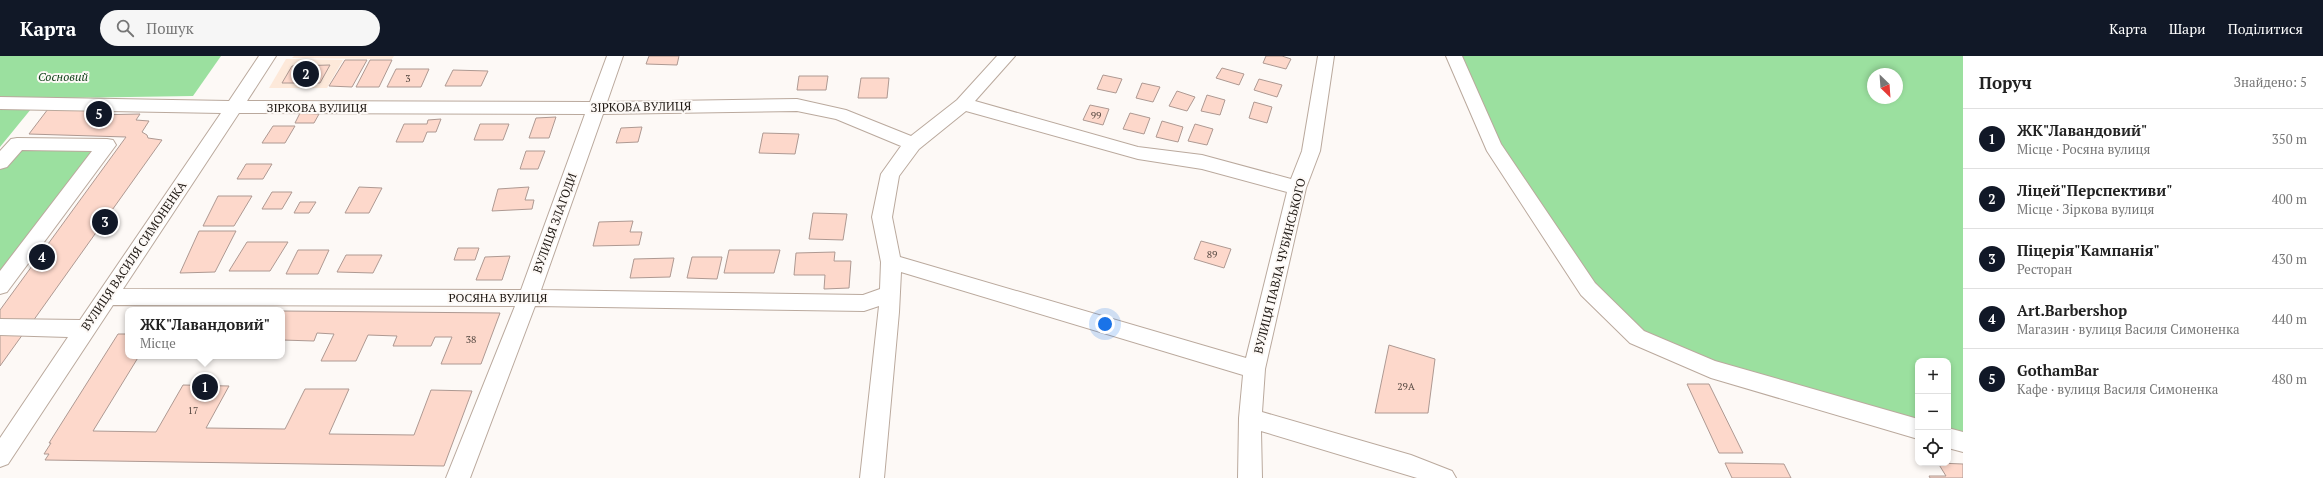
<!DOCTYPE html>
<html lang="uk">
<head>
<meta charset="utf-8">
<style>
	:root { --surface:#fff; --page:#f6f6f6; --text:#222; --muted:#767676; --line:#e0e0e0; --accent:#111827 }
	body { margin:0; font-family:"PT Serif",serif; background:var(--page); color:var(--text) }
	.controls { position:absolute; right:12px; bottom:12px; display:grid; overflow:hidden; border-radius:8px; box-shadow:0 2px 6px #0003 }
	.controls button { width:36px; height:36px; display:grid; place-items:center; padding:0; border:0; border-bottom:1px solid var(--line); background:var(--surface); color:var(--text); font:20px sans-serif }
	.compass { position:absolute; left:1867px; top:12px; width:36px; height:36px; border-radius:50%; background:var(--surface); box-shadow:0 2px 6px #0003; rotate:155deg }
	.you { position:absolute; left:1105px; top:268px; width:14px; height:14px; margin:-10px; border:3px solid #fff; border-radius:50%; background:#1a73e8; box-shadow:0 0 0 6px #1a73e833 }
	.badge { display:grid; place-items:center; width:26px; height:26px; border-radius:50%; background:var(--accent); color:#fff; font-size:13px; font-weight:700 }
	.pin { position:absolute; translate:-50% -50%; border:2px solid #fff; box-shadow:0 1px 4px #0006 }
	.popup { position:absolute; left:125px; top:251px; width:160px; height:52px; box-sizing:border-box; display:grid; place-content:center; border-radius:8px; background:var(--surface); filter:drop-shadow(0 1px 3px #0005); font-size:13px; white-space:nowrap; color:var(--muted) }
	.popup b { font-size:15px; color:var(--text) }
	.popup::after { content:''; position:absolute; left:50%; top:100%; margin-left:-8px; border:8px solid transparent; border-top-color:var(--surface) }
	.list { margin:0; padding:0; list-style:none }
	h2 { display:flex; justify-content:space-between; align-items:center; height:52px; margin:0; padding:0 16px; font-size:17px }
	h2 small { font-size:13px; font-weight:400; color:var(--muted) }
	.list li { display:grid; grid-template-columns:26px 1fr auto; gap:12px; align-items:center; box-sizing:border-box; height:60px; padding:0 16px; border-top:1px solid var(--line) }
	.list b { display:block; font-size:15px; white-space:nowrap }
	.list p { margin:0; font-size:13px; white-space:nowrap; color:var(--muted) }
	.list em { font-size:13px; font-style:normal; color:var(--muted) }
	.icon { flex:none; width:22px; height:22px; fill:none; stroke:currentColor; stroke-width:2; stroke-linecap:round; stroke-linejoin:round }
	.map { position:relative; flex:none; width:1963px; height:422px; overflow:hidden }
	header { display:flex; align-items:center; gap:24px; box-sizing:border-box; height:56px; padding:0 20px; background:var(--accent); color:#fff }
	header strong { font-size:19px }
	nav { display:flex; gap:22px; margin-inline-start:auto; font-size:14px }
	.search { width:280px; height:36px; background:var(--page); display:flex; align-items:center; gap:10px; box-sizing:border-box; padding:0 14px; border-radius:22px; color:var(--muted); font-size:15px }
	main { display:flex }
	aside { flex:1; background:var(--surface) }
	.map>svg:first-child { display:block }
	.built { fill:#fde9da }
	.forest { fill:#9be09f; fill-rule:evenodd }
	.building { fill:#fdd8cb; stroke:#ae9992 }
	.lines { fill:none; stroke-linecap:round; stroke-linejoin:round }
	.minor-casing { stroke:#baa99d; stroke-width:2 }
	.minor { fill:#fff; fill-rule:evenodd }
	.labels { text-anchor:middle; stroke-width:4; stroke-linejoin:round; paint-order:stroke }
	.number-label { font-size:10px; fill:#564942 }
	.park-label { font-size:12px; font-style:italic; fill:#0c3e15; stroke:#fdf9f6 }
	.street-label { font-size:12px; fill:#1f1914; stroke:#fdf9f6 }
</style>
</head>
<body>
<header>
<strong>Карта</strong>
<div class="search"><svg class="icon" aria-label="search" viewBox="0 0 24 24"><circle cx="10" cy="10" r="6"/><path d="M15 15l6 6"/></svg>Пошук</div>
<nav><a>Карта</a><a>Шари</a><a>Поділитися</a></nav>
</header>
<main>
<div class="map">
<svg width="1963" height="422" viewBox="0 0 1963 422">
	<rect width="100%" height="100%" fill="#fdf9f6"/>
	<g class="built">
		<path d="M294,0H394L392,3L292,2Z"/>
		<path d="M286,3L343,4L327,32H269Z"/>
	</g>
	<g class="forest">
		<path d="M0,0H221L193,40L0,43Z"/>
		<path d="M1454,0H1963V386L1948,382V305H1918V373L1637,281L1588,233L1493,90ZM1873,18H1897V42H1873Z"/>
		<path d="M0,53H31L0,91Z"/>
		<path d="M18,90L103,91L0,224V108Z"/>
	</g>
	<g class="building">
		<path d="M649,0H679L677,9L646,8Z"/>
		<path d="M1266,0H1282L1291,3L1286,13L1263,7Z"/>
		<path d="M345,4H367L352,31L329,30Z"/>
		<path d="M370,4H392L379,31H356Z"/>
		<path d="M330,9L320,27H282L292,10Z"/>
		<path d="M1222,12L1244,18L1239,29L1216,22Z"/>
		<path d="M396,13H429L421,31H387Z"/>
		<path d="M453,14L488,15L481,30H445Z"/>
		<path d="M1103,19L1122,23L1116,37L1097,33Z"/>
		<path d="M799,20H828L826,34H797Z"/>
		<path d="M861,22H889L887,42H858Z"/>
		<path d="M1259,23L1282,29L1277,41L1254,34Z"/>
		<path d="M1142,27L1160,31L1153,46L1136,42Z"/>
		<path d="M1177,35L1195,41L1187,55L1169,50Z"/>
		<path d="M1207,39L1225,44L1220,59L1201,55Z"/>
		<path d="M1254,46L1272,51L1267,67L1249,62Z"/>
		<path d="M1090,49L1109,53L1103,69L1083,64Z"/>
		<path d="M48,53L98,54L94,59L140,58L136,64L149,65L142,76L147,79L148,82L162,84L33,265H0V254L126,81L29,78Z"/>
		<path d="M300,57L319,58L314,67H295Z"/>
		<path d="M1130,57L1150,62L1144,78L1123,73Z"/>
		<path d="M556,61L549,82H529L536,62Z"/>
		<path d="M441,63L436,76H427L423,86H396L404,68H427L428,64Z"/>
		<path d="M1162,65L1183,71L1178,86L1156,81Z"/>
		<path d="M480,68H509L503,84H474Z"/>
		<path d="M1195,68L1213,73L1207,89L1188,85Z"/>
		<path d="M273,70H295L285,87H262Z"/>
		<path d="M642,71L638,86L616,87L621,72Z"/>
		<path d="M763,77L799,78L795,98L759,97Z"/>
		<path d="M526,95H545L538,113H520Z"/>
		<path d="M246,108H272L263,123H237Z"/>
		<path d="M359,131L382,132L369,157H345Z"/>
		<path d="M529,131L525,144H534L532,153L492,155L498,133Z"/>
		<path d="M272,136H292L282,153H262Z"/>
		<path d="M218,140H252L234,170H203Z"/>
		<path d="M300,146H316L309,157H294Z"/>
		<path d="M813,157L847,158L843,184L809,183Z"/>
		<path d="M633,165L630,176H642L639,189L593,190L599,166Z"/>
		<path d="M199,175H236L215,216L180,217Z"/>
		<path d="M1201,185L1231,193L1224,212L1194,203Z"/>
		<path d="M247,186H288L270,215H229Z"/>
		<path d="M458,192H479L475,204H454Z"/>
		<path d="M298,194H329L318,218H286Z"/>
		<path d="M729,194H780L774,217H724Z"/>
		<path d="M835,196L834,205H851L849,232L824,233L825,219H794L796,197Z"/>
		<path d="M346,199H382L373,217L337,216Z"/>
		<path d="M510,200L502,224H476L485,201Z"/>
		<path d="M692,201H722L717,223L687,222Z"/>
		<path d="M674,202L670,221L630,222L634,203Z"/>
		<path d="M282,255L500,257L481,308H441L452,281H435L431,290H393L397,280L368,279L356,305H321L334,278L317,277L314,285L282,284Z"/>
		<path d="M128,275V300H139L93,375L156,376L183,329L229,330L206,372L285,373L305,333H349L329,378L414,379L431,334L472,335L444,410L45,404L49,398H44L51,387H49L118,278H126Z"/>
		<path d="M0,278H23L0,310Z"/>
		<path d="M1389,289L1435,303L1428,357H1375Z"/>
		<path d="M201,300H235L234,302H200Z"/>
		<path d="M1687,328H1709L1743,397H1719Z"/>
		<path d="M1725,407L1784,408L1791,422H1732Z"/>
		<path d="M1938,407L1963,408V422H1930L1929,420H1946Z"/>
	</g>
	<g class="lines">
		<g class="minor-casing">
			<g id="minor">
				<path d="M259,0H276L247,45L590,46L607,0H623L607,46L797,43L846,54L911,80L957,44L997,0H1015L975,45L1138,91L1202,99L1291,123L1302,95L1318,0H1334L1320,95L1306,132L1265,313L1262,356L1411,399L1452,415L1456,422H1417L1261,375L1262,422H1238L1239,362L1243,319L901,216L899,256L884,422H860L879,250L864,255L535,250L470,422H446L515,250L113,249L8,408L0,411V382L68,281L0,279V263L80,264L221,57L0,53V41L229,45ZM797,55L836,63L901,90L881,118L872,161L881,206L880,233L863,239L541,234L603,58ZM966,55L1138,103L1202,113L1287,136L1246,302L900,201L892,161L899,120L919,93ZM239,57L585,58L521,234L123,233Z"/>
				<path d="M1446,0H1462L1501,88L1595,227L1644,275L1715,305L1918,363V383L1711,322L1630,287L1581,239L1487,95Z"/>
				<path d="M17,82L107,83L113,84L116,89L7,236L0,238V215L92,95L22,94L7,111L0,113V95L11,83Z"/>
				<path d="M1948,372L1963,376V396L1948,392Z"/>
			</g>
		</g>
		<use href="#minor" class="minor"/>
	</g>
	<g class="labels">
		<g class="number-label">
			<text x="408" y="26">3</text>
			<text x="1096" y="63">99</text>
			<text x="1212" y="202">89</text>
			<text x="471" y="287">38</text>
			<text x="1406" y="334">29А</text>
			<text x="193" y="358">17</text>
		</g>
		<g class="park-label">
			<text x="63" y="25">Сосновий</text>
		</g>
		<g class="street-label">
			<text transform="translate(641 51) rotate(-1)" y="4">ЗІРКОВА ВУЛИЦЯ</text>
			<text x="317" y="56">ЗІРКОВА ВУЛИЦЯ</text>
			<text transform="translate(555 167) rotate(-70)" y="4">ВУЛИЦЯ ЗЛАГОДИ</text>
			<text transform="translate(134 200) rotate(-56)" y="4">ВУЛИЦЯ ВАСИЛЯ СИМОНЕНКА</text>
			<text transform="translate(1280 210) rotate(-76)" y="4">ВУЛИЦЯ ПАВЛА ЧУБИНСЬКОГО</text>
			<text x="498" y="246">РОСЯНА ВУЛИЦЯ</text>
		</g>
	</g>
</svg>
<div class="controls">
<button>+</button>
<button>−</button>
<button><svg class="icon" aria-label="locate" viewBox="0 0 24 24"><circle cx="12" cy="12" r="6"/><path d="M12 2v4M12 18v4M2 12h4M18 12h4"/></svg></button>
</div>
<svg class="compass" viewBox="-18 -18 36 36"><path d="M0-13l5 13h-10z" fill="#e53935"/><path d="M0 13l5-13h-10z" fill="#767676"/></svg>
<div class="you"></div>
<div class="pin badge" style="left:205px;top:331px">1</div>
<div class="popup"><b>ЖК&quot;Лавандовий&quot;</b>Місце</div>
<div class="pin badge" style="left:306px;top:18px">2</div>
<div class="pin badge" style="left:105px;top:166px">3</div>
<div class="pin badge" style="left:42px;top:201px">4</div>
<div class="pin badge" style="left:99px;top:58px">5</div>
</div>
<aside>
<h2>Поруч<small>Знайдено: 5</small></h2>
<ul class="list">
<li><span class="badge">1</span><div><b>ЖК&quot;Лавандовий&quot;</b><p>Місце · Росяна вулиця</p></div><em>350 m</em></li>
<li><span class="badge">2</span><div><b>Ліцей&quot;Перспективи&quot;</b><p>Місце · Зіркова вулиця</p></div><em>400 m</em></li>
<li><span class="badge">3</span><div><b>Піцерія&quot;Кампанія&quot;</b><p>Ресторан</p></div><em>430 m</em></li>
<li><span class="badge">4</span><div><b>Art.Barbershop</b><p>Магазин · вулиця Василя Симоненка</p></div><em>440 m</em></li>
<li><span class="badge">5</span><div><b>GothamBar</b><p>Кафе · вулиця Василя Симоненка</p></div><em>480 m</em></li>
</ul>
</aside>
</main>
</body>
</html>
